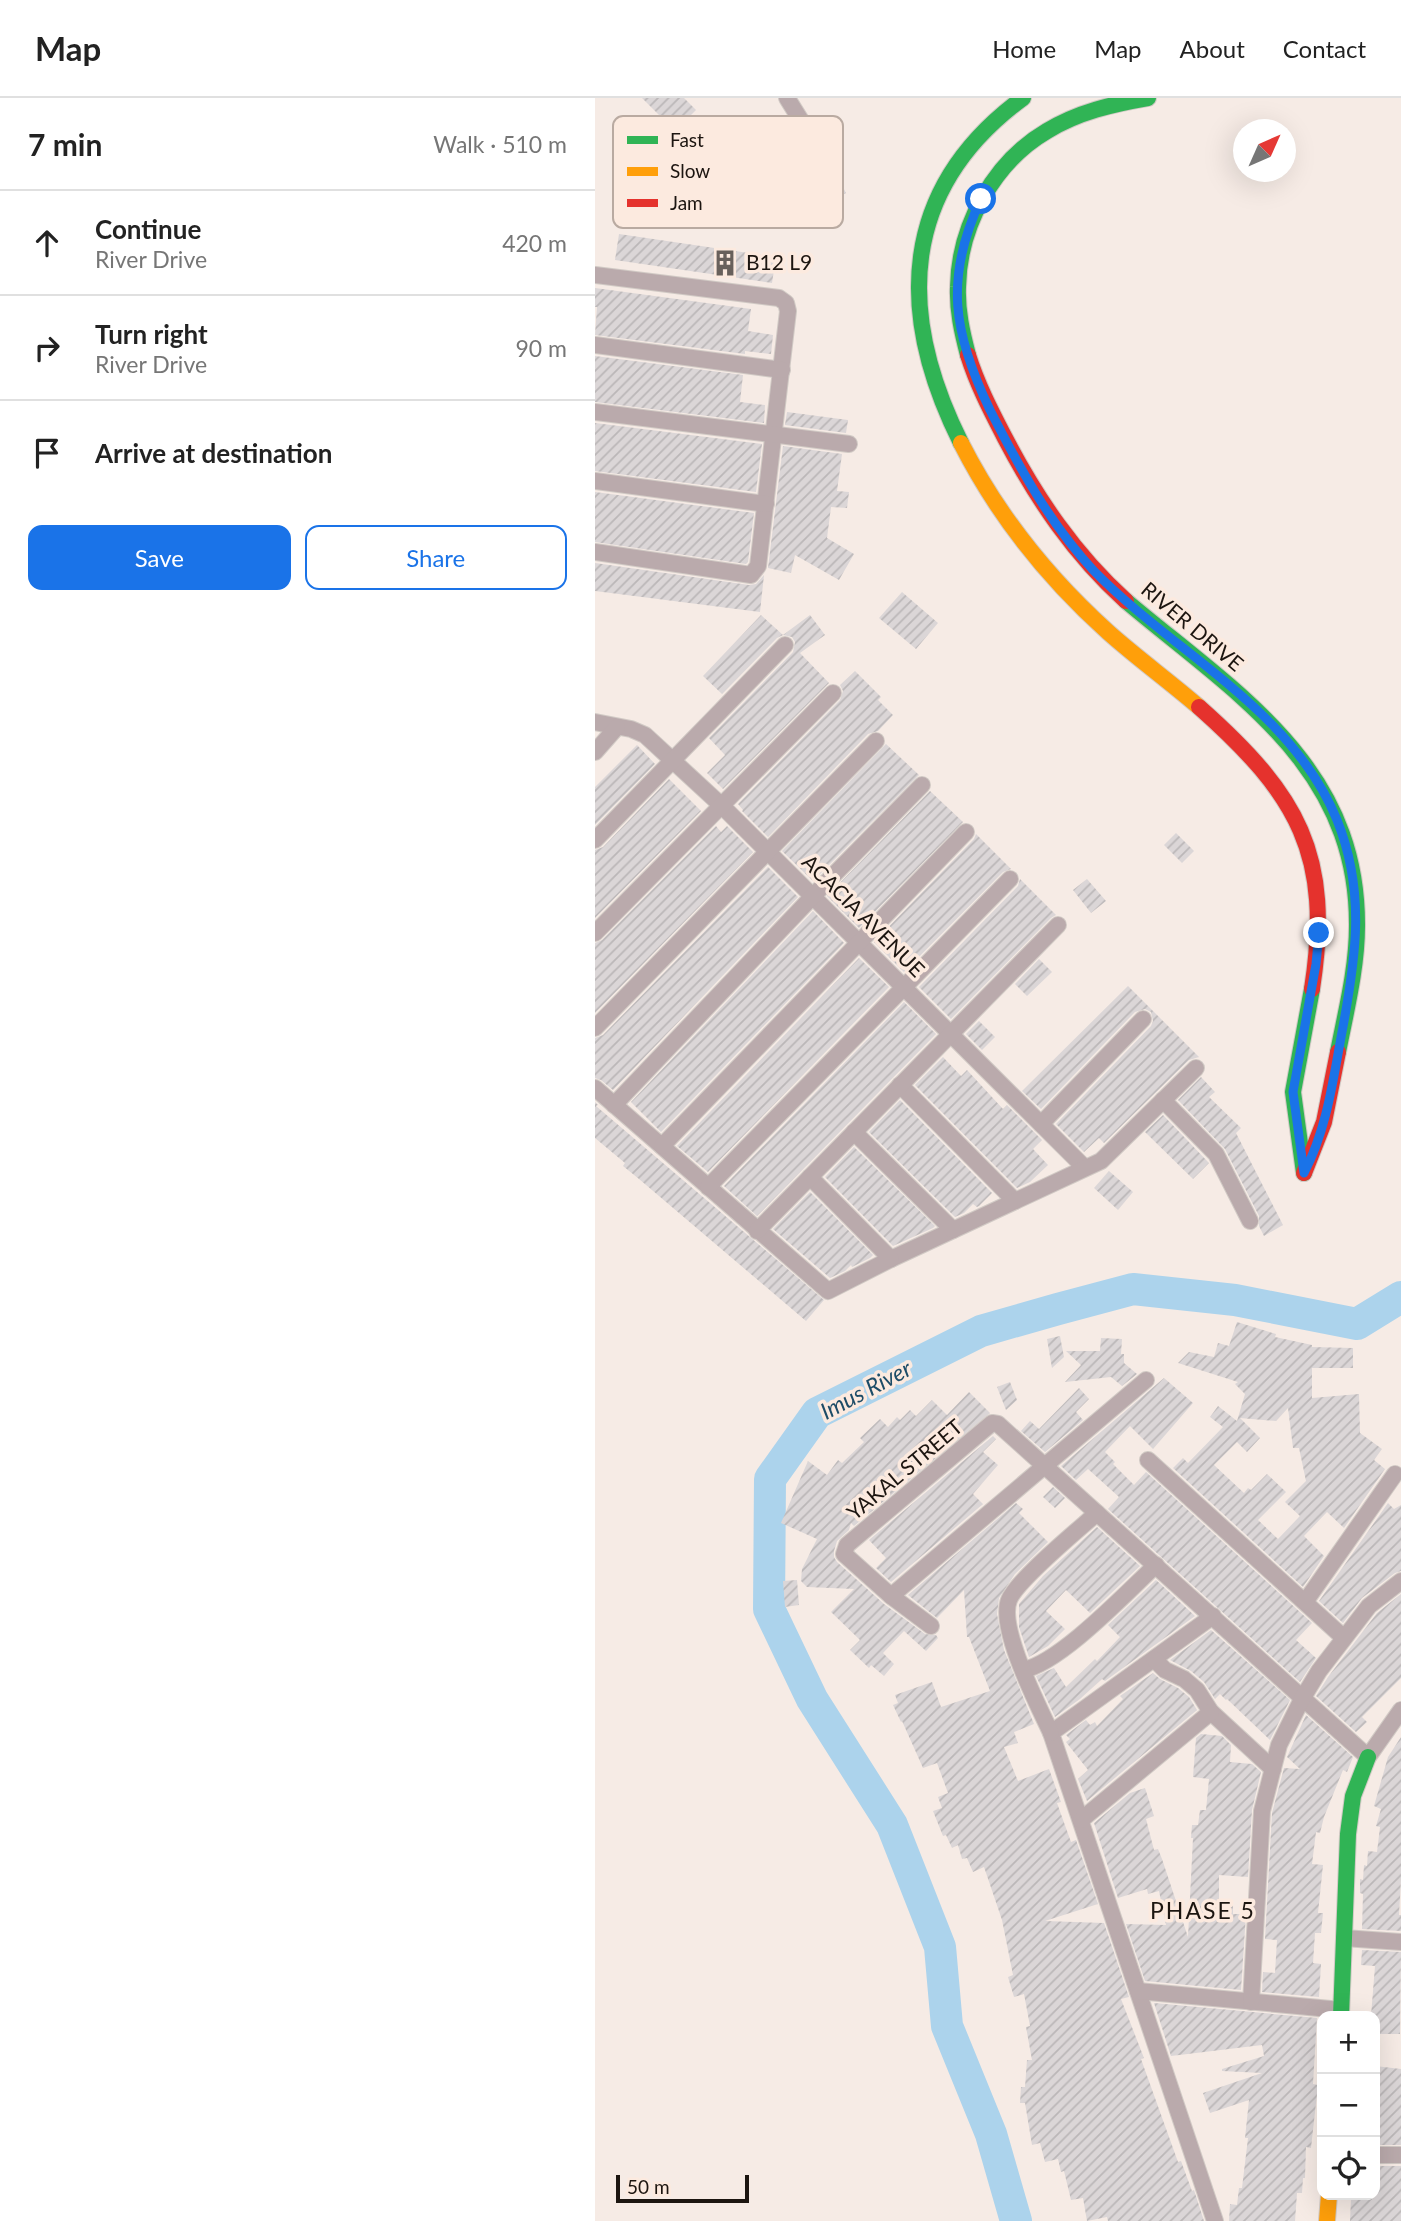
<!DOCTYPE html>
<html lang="en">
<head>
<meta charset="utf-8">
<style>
	:root { --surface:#fff; --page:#f2f2f2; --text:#222; --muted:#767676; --line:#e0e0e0; --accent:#1a73e8 }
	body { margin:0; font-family:Lato,sans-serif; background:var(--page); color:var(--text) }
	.controls { position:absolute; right:21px; bottom:21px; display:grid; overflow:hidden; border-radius:14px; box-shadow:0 7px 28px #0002 }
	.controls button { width:63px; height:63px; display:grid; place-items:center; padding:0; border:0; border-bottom:2px solid var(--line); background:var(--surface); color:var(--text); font:35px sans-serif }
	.compass { position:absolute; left:638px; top:21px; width:63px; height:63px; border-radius:50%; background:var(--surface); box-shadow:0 7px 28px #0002; rotate:45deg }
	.scale { position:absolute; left:21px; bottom:18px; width:133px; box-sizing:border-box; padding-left:7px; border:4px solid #1c1510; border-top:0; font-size:19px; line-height:24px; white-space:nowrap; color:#1c1510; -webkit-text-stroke:5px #fceadf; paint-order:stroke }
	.stop { position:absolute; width:21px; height:21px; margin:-16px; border:5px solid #1a73e8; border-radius:50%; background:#fff }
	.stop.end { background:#1a73e8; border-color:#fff; box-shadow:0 2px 7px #0008 }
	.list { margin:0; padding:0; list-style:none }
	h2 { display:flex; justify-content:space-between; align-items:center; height:91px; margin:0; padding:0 28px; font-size:30px }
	h2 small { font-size:23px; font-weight:400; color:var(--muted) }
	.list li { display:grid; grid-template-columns:46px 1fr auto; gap:21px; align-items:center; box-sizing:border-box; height:105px; padding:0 28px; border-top:2px solid var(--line) }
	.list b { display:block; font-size:26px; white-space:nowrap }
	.list p { margin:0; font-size:23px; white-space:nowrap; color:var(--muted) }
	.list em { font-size:23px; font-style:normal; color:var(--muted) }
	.actions { display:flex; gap:14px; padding:21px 28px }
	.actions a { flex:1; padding:16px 0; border:2px solid var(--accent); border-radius:14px; text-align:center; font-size:24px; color:var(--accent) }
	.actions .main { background:var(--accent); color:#fff }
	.icon { flex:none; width:38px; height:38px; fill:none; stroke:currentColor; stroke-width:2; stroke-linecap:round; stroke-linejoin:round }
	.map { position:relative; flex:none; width:806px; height:2123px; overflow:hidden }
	header { display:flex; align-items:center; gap:42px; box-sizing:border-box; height:98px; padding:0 35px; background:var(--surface); border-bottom:2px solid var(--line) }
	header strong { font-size:33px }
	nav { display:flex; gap:38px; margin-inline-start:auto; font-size:24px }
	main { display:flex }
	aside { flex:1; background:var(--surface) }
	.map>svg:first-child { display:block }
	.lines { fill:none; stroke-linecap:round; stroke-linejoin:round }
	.river { stroke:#acd3ec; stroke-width:32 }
	.building { fill:url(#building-hatch); fill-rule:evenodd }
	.street-casing { stroke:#d1cac5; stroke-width:18 }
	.fast-casing { stroke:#d1cac5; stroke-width:18 }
	.slow-casing { stroke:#d1cac5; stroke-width:18 }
	.jam-casing { stroke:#d1cac5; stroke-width:18 }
	.street { stroke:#baaaac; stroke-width:16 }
	.fast { stroke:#30b455; stroke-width:16 }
	.slow { stroke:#ff9f0a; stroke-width:16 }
	.jam { stroke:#e5322d; stroke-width:16 }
	.route { stroke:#1a73e8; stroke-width:9 }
	.labels { text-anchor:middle; stroke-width:7; stroke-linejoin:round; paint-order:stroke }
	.poi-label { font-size:21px; fill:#1c1510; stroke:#fceadf; text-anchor:start }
	.street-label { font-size:21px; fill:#1c1510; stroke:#fceadf }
	.water-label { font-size:23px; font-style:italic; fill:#1d4c67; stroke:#fceadf }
	.neighbourhood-label { font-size:23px; letter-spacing:2px; fill:#1c1510; stroke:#fceadf }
	.key { fill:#fceadf; stroke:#b9aaa1; stroke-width:2 }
	.key-label { font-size:19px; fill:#1c1510 }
</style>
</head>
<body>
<header>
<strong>Map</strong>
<nav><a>Home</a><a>Map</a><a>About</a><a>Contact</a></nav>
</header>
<main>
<aside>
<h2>7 min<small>Walk · 510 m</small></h2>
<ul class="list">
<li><svg class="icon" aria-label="ahead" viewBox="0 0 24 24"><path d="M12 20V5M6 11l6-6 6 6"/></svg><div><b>Continue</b><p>River Drive</p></div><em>420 m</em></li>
<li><svg class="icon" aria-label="right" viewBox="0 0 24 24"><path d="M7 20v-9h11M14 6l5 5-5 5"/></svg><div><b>Turn right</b><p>River Drive</p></div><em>90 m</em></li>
<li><svg class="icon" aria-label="arrive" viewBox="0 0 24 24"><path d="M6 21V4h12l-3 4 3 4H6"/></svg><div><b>Arrive at destination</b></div></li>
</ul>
<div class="actions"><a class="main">Save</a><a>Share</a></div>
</aside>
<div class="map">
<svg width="806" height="2123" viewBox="0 0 806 2123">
	<defs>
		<pattern id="building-hatch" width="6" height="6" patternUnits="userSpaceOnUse" patternTransform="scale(1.75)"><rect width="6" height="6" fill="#dbd6d7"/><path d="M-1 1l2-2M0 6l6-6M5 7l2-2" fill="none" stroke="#bbb7b8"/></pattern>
	</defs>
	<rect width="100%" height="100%" fill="#f6ebe5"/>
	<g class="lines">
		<path class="river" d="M421,2123L396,2036L352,1928L345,1849L297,1727L217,1601L174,1511L175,1381L222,1315L386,1233L463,1211L538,1191L640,1202L762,1226L806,1199"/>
	</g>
	<g class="building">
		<path d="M47,0H89L101,12L80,33Z"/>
		<path d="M234,63L251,95L226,109L209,77Z"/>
		<path d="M24,136L181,159L177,185L20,162Z"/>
		<path d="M0,190L156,211L153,233L178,237L176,256L150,253V256L0,237L2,209H0Z"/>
		<path d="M0,258L148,277L145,304L170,307L169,325L0,304Z"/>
		<path d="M192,314L253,322L251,335L190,327Z"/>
		<path d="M0,325L167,346L161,394L0,373Z"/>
		<path d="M188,348L247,356L242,393L254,394L252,410L236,409L232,440L259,456L244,482L200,457L196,475L173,470Z"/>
		<path d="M0,394L159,415L153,464L151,466L0,444Z"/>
		<path d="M0,465L154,487L161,486L169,477L165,514L0,493Z"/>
		<path d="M307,494L343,525L321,551L284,520Z"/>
		<path d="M166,517L188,537L182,540L127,596L108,578Z"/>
		<path d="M215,517L230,537L205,555L234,585L128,691L112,675L130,657L114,640L198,554L200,544L197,539L188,537Z"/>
		<path d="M260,573L286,599L283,602L298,617L283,633L273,636L173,739L147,713L148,712L143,706L245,602L248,593L245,587Z"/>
		<path d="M291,646L324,677L218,783L187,753Z"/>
		<path d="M42,647L60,666L0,727V689Z"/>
		<path d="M74,681L106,713L0,820V752L8,749Z"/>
		<path d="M335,693L368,724L264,830L232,798Z"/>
		<path d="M121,728L126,734L132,728L158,754L0,915V845L7,842Z"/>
		<path d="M581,735L599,753L587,765L569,747Z"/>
		<path d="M381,736L416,771L408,774L309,874L279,844L379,741Z"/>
		<path d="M173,769L203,799L21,989L18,992L6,982L0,980V940L8,937Z"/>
		<path d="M425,781L461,817L456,820L356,921L324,889L423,788Z"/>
		<path d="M492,781L511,803L496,815L478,792Z"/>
		<path d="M218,813L249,845L66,1034L36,1004Z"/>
		<path d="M264,860L294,889L113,1074L82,1048Z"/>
		<path d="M444,861L457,874L432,898L420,886Z"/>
		<path d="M533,888L604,959L594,962L509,1045L504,1040L489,1054L461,1026L556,928L558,923L556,914L550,911L540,914L446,1011L427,993Z"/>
		<path d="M309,904L341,936L162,1118L129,1088Z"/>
		<path d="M384,923L400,939L387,952L371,936Z"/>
		<path d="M348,959L366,978L372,972L408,1011L412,1007L447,1042L438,1051L453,1067L435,1084L422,1090L320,987Z"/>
		<path d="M606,979L620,994L614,999L646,1030L641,1035L688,1127L669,1138L664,1128V1118L630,1051L583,1002Z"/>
		<path d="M305,1002L397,1095L384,1108L382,1109L378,1106L369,1115L360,1119L274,1034Z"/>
		<path d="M0,1004L3,1007L1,1008L229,1202L211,1223L44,1081L28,1068L30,1065L0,1040Z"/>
		<path d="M568,1017L614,1065L598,1081L550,1034Z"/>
		<path d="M259,1049L340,1128L338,1130L298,1148L230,1079Z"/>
		<path d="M514,1073L538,1094L523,1112L499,1090Z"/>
		<path d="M215,1094L278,1157L275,1160L257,1169L256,1167L250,1173L235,1180L178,1131Z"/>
		<path d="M642,1224L681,1236L680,1239L717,1247V1249L758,1250V1270H717V1300L764,1296L765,1335L787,1351L779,1362L790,1371L749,1430L732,1414L709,1438L729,1458L708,1489L578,1370L588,1360L593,1365L628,1329L615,1319L623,1308L642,1323L650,1296L640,1286L643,1284L583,1265L594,1254L619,1259L623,1245L634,1248ZM693,1310L698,1350H704L711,1383L690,1404L705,1418L683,1441L663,1422L691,1394L672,1376L656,1392L653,1390L649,1395L619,1367L642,1344L652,1354L665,1340L645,1320L681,1323Z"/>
		<path d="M465,1238L469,1259L457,1270L452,1241Z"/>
		<path d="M506,1240L527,1241L526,1256H529V1265L542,1276L527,1288L516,1279L470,1284L486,1267L471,1253H505Z"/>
		<path d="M569,1280L598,1305L558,1351L535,1328L510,1354L520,1364L518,1366L539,1387L551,1374L717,1525L701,1542L721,1560L705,1584L513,1411L524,1399L493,1371L481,1382L466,1368Z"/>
		<path d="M415,1284L422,1302L411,1312L402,1289Z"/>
		<path d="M484,1290L494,1301L481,1314L488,1322L450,1354L426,1333L435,1323L444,1331Z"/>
		<path d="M374,1294L395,1315L259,1428L256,1425L254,1432L242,1443L239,1453V1459L242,1464L289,1506L330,1536L341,1537L343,1540L331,1553L309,1533L288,1555L299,1566L289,1578L276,1567L274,1570L255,1552L265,1542L236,1514L259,1491L212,1489L206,1483L207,1471L222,1441L186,1425L213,1363L232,1377L243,1362L247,1365L269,1344L265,1340L285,1321L293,1329L302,1319L305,1322L315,1312L321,1318L337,1302L352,1317Z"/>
		<path d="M398,1338L401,1341L388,1354L403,1367L378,1396L388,1406L296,1484L281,1470L291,1460L274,1442Z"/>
		<path d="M458,1389L470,1400L460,1410L448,1399Z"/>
		<path d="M421,1405L428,1411L424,1415L453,1444L420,1476L404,1500L402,1516L409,1552L439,1626L419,1634L423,1645L409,1649L423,1683L454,1671L466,1704L462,1705L476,1744L481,1742L503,1806L450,1823L509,1825L534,1899L526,1901L549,1960L546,1961L583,2064L586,2063L597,2093L599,2092L609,2123H513L512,2119L492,2123L488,2100L476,2102L469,2073L466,2074L463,2061L450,2064L445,2045L437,2047L430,2005H425L426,1989H430L432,1962H437L431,1929L435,1928L429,1896L419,1899L413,1879L418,1877L407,1822L389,1769L378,1774L372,1760L367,1761L363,1747L357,1750L351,1737L348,1738L338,1713L347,1710L343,1699L353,1695L342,1665L328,1670L307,1623L306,1624L298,1607L303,1605L300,1597L337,1584L346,1609L395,1593L374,1539H372L369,1492L342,1520L313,1497Z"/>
		<path d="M793,1405L799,1411L806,1407V1473L800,1475L767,1500L748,1525L724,1503Z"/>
		<path d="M502,1429L545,1468L495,1515L471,1492L451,1513L470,1531L453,1548L434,1559L424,1529V1506L448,1478Z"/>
		<path d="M202,1482L204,1507L190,1509L188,1483Z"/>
		<path d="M561,1482L600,1518L510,1583L507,1581L485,1601L460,1619L441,1578L459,1570L471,1589L500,1561L502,1563L525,1539L513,1527Z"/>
		<path d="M806,1496V1580L767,1619L772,1624L761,1634L721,1598L733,1579L782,1515Z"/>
		<path d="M616,1532L695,1602L675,1642L632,1601L631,1602L625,1596L620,1601L609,1584L596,1573L575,1562Z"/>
		<path d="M558,1575L565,1581L583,1590L594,1599L602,1612L492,1703L483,1681L493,1672L471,1644L475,1641L471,1637L491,1622L495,1627L500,1624L502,1628L528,1601L525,1598Z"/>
		<path d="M711,1617L758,1659L752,1674L748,1672L729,1719L725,1735L721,1734L717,1766L728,1767L723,1815H728L726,1835H720L718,1865L726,1866L724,1899L667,1894L668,1874L680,1875L682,1842L670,1841L677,1715L689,1670L705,1671L692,1659Z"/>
		<path d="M606,1636L627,1638L636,1647L635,1664L657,1666L666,1674L657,1712L653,1779L624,1777V1806L638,1807V1816H651L646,1892L550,1883L531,1826L571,1827L564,1793L553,1796L552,1791L523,1800L499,1725L535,1695L550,1690L559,1718L551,1721L559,1752L563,1751L567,1761L593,1839L598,1740H596L597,1727H603L605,1712H611L614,1681L598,1679L601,1640Z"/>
		<path d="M806,1639V1782L804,1817H806V1833L767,1831L768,1796L765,1795V1781L768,1782L769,1767L772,1768L773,1753L782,1754L785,1729L781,1728L786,1711L779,1708L793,1659Z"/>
		<path d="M767,1852L806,1854L805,1936H784V1921L776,1918L780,1868L766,1867Z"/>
		<path d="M559,1905L722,1920L718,1986L723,1987L716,2050L711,2049L710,2080H708L707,2095H702L700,2123H634L635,2106L642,2107L644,2090H647L653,2040H650L654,2002L615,2015L608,1995L667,1975L627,1973V1971L669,1958L667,1947L576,1958Z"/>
		<path d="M780,1968L806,1971V2047H780Z"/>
		<path d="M780,2068H806V2123H755L756,2100L762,2101V2097H780Z"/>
	</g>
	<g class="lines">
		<g class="street-casing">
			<g id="street">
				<path d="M192,0L210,29"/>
				<path d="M0,177L184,200L191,205L193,213L163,468L156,477L0,454"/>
				<path d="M0,247L187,272"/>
				<path d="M0,314L254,346"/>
				<path d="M0,383L171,406"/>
				<path d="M0,624L36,631L50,637L127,708L489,1069"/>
				<path d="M0,654L22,629"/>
				<path d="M0,742L190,547"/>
				<path d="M0,835L238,595"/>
				<path d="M0,930L281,643"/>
				<path d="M305,987L420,1103"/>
				<path d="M0,990L233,1193L296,1161L506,1063L601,970"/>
				<path d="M568,1002L621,1056L655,1123"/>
				<path d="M19,1007L218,798L327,687"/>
				<path d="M446,1026L548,921"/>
				<path d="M259,1034L358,1132"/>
				<path d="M67,1048L371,734"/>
				<path d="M215,1079L296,1161"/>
				<path d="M113,1089L415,781"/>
				<path d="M162,1133L463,827"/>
				<path d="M553,1362L749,1540"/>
				<path d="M296,1498L551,1282"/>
				<path d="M710,1504L800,1376"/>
				<path d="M618,1518L456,1635L620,2123"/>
				<path d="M336,1528L296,1498L249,1456L252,1447L397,1325L403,1326L773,1659L806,1612"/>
				<path d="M559,1561L570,1572L589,1581L602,1592L616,1614L678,1671"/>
				<path d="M428,1572C465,1565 531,1495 561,1467"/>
				<path d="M456,1635C443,1607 403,1530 414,1502C422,1482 483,1432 502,1415"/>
				<path d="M486,1722L616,1614"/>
				<path d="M749,1840L806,1844"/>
				<path d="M543,1893L746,1912"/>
				<path d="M656,1904L667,1713L684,1647L707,1601L724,1573L774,1508L806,1483"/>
				<path d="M780,2057H806"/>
			</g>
		</g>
		<g class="fast-casing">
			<g id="fast">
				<path d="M373,257C367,234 362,212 363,189C364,127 399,64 452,33C483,14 518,6 553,0"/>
				<path d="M366,345C301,215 304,91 428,0"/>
				<path d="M531,503C640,595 763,667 762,828C762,870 751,913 743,954"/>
				<path d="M709,1075L698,994L717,891"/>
				<path d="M746,1918L753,1736L758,1698L773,1659"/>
			</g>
		</g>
		<g class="slow-casing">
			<g id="slow">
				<path d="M366,345C402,416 453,480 513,534C542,560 574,583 604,609"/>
				<path d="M732,2123L734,2097"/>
			</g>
		</g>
		<g class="jam-casing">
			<g id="jam">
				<path d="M373,257C382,286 396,313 410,340C442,401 479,456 531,503"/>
				<path d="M604,609C703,697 738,756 717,891"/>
				<path d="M709,1075L729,1024L743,954"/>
			</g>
		</g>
		<use href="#street" class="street"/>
		<use href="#fast" class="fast"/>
		<use href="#slow" class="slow"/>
		<use href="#jam" class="jam"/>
	</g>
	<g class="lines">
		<path class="route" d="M386,101C349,180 358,235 395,312C424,369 455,426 499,473C579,555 697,611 742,722C771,794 761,860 747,934C738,982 732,1031 709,1075L698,994L721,866L724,835"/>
	</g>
	<defs>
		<g id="building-bare" transform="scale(2.1)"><path d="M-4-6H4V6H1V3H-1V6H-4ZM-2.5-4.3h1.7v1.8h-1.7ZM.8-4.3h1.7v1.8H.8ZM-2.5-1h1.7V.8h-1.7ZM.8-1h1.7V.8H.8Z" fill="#68605b" stroke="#fceadf" stroke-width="2.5" paint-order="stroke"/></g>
	</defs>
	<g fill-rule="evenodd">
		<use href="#building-bare" x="130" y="165"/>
	</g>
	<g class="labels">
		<g class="poi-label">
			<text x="151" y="172">B12 L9</text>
		</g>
		<g class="street-label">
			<text transform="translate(597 529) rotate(40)" y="7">RIVER DRIVE</text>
			<text transform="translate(268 818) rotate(45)" y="7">ACACIA AVENUE</text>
			<text transform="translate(310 1372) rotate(-40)" y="7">YAKAL STREET</text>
		</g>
		<g class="water-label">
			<text transform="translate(271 1292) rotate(-28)" y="8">Imus River</text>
		</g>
		<g class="neighbourhood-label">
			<text x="608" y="1821">PHASE 5</text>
		</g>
	</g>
	<rect x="18" y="18" width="230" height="112" rx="10" class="key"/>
	<rect x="32" y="38" width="31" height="8" fill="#30b455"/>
	<rect x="32" y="69" width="31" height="9" fill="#ff9f0a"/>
	<rect x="32" y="101" width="31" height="8" fill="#e5322d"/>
	<g class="key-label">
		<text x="75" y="49">Fast</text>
		<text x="75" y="80">Slow</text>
		<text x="75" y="112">Jam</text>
	</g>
</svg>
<div class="controls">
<button>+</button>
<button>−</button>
<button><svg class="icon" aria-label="locate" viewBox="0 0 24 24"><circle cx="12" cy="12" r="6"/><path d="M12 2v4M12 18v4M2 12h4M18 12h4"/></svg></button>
</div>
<svg class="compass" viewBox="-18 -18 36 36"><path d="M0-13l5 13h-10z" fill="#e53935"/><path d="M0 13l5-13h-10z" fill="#767676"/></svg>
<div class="scale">50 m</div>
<div class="stop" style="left:386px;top:101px"></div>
<div class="stop end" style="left:724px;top:835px"></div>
</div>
</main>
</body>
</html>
